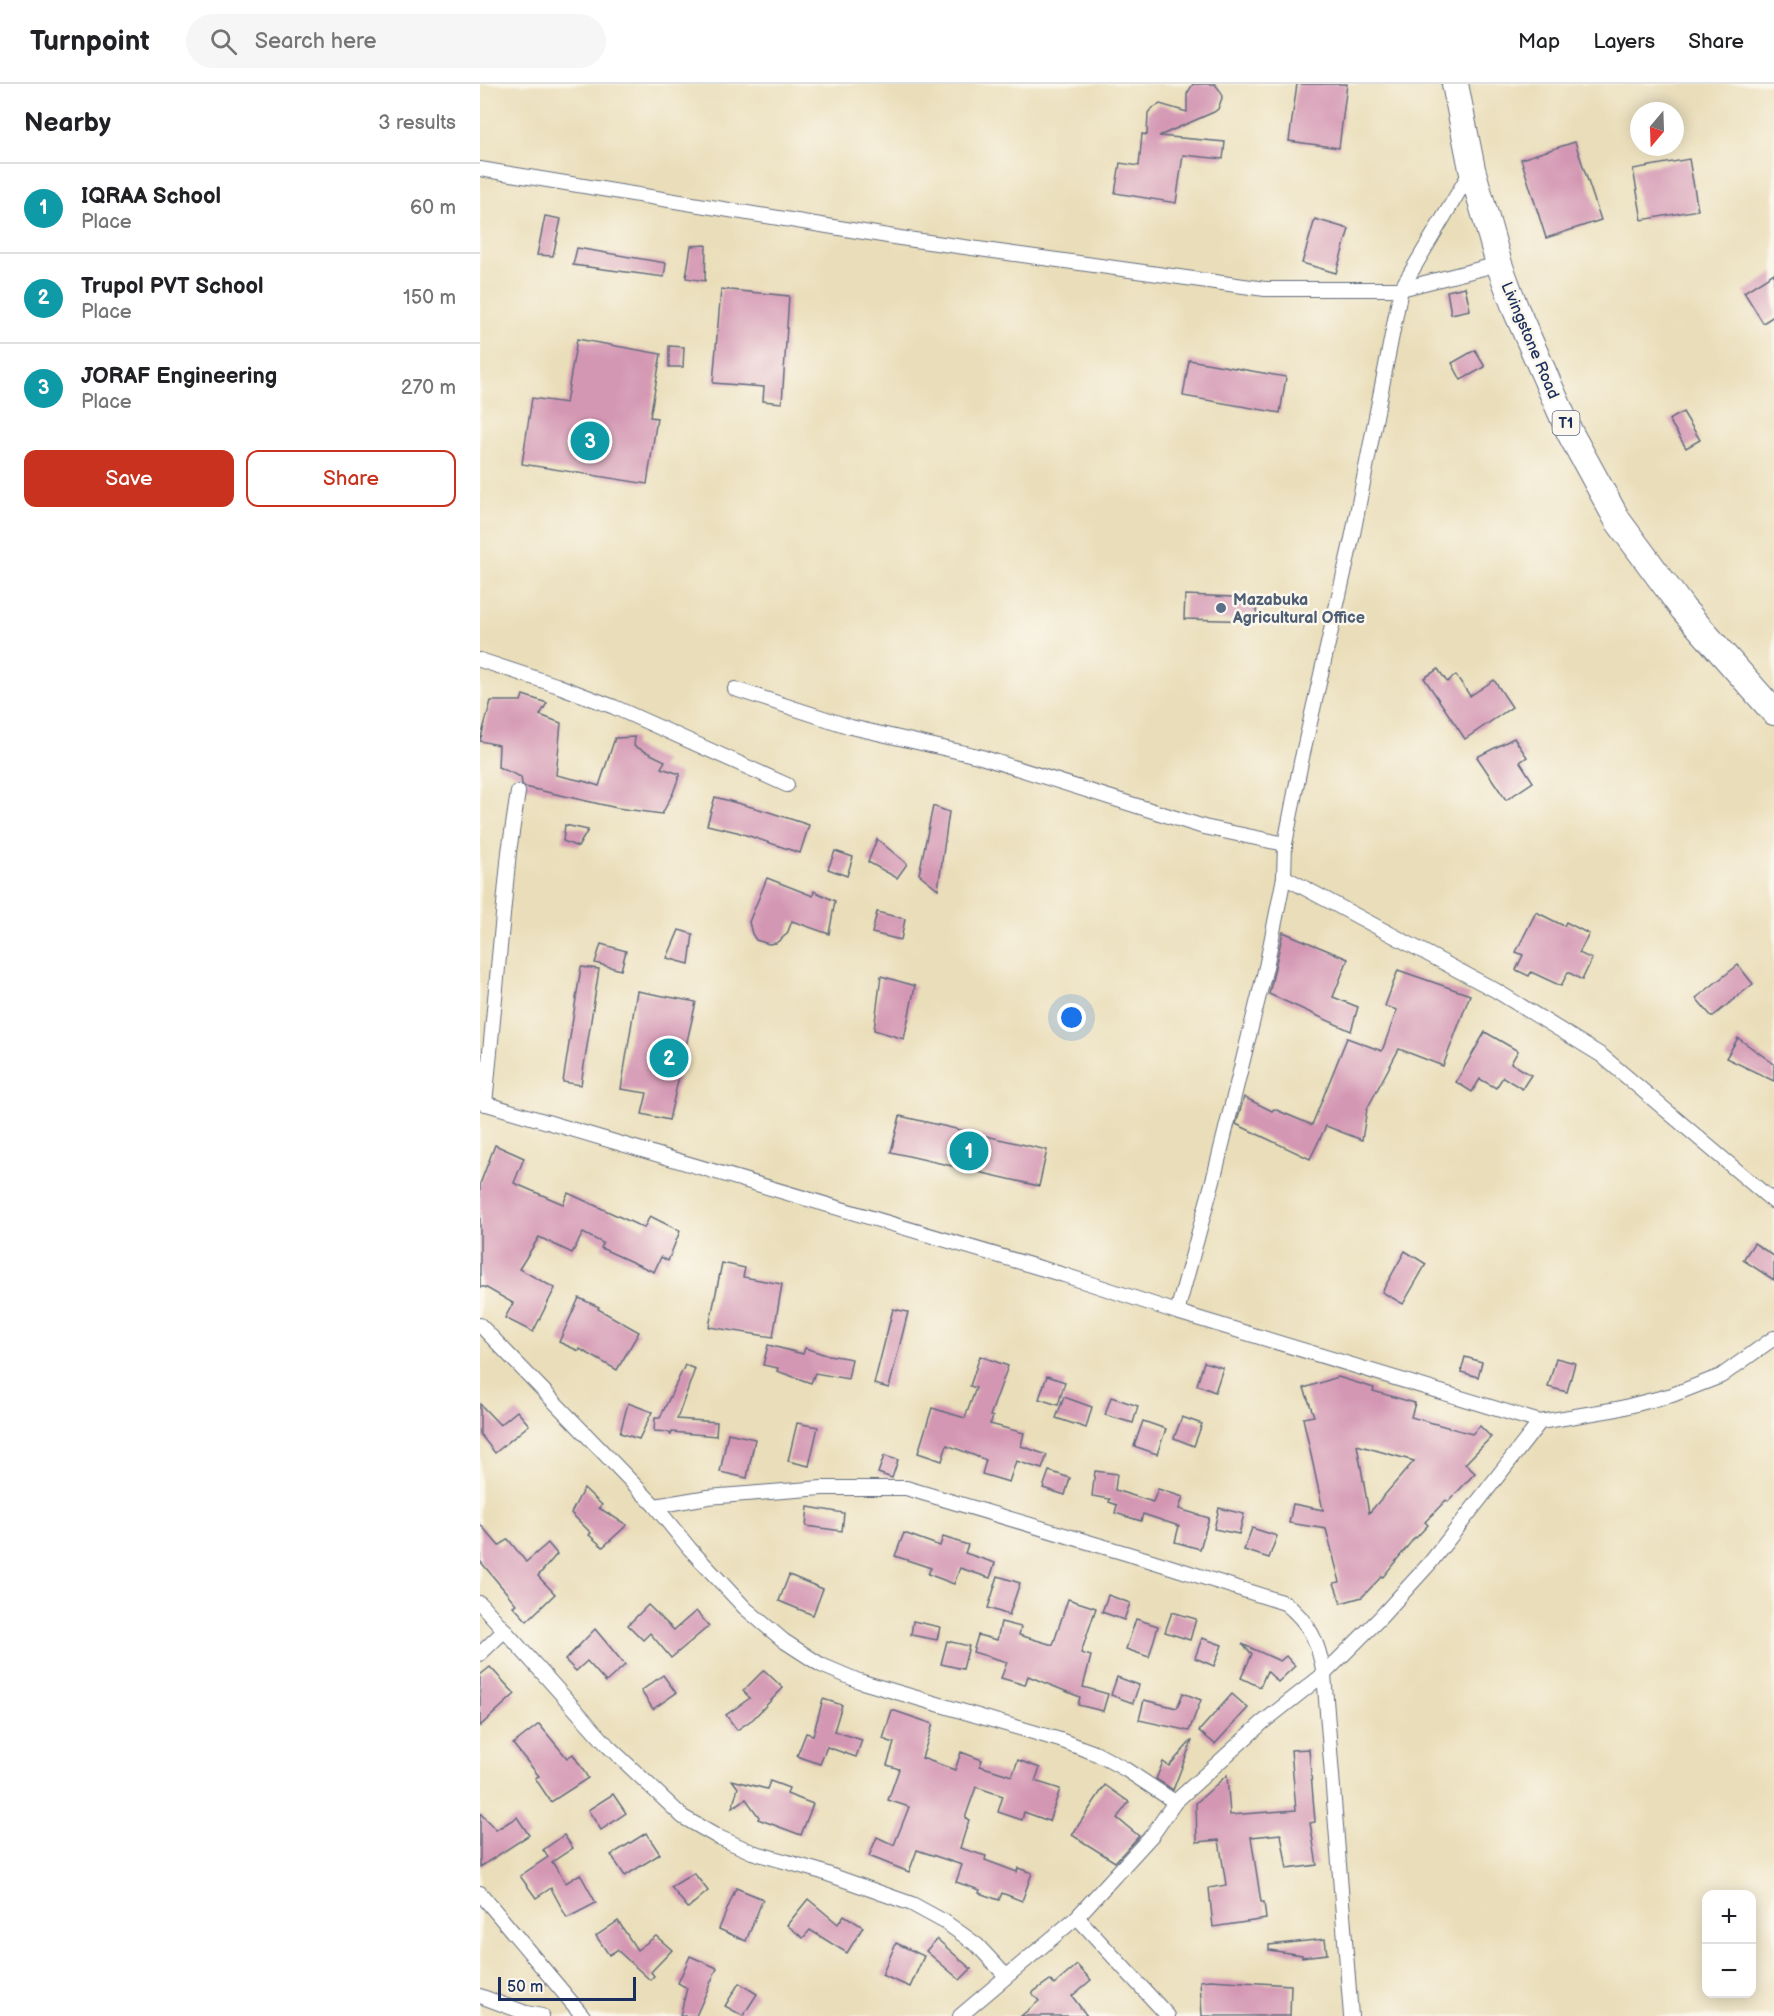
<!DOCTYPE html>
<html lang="en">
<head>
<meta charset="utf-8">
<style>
	:root { --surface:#fff; --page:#f6f6f6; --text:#202124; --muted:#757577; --line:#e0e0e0; --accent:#c8321e }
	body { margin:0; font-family:"Balsamiq Sans",sans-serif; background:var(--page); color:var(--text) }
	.controls { position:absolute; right:18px; bottom:18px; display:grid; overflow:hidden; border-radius:12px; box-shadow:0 3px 15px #0003 }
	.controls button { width:54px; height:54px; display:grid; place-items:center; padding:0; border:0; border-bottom:2px solid var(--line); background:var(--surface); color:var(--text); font:30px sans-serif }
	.compass { position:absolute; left:1150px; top:18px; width:54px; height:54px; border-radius:50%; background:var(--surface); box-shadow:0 3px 15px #0003; rotate:199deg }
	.scale { position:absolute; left:18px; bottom:15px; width:138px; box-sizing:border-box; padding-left:6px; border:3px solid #1b2f5e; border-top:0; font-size:16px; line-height:21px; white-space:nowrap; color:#1b2f5e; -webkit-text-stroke:4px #fbf7ec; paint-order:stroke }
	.you { position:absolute; left:592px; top:934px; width:21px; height:21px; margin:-15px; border:4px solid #fff; border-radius:50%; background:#1a73e8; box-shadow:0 0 0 9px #1a73e833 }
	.badge { display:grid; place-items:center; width:39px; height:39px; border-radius:50%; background:var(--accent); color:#fff; font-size:20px; font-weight:700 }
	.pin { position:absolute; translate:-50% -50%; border:3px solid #fff; box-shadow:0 2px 6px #0006 }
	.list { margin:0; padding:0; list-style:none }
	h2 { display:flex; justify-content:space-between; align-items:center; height:78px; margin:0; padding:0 24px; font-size:26px }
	h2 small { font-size:20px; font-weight:400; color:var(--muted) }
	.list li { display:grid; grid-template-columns:39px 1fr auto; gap:18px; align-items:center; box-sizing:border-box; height:90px; padding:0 24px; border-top:2px solid var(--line) }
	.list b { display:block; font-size:22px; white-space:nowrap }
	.list p { margin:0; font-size:20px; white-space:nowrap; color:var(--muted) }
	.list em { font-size:20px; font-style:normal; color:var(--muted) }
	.actions { display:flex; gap:12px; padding:18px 24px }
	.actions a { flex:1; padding:14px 0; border:2px solid var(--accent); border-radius:12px; text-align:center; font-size:21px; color:var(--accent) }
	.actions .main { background:var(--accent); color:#fff }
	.icon { flex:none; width:33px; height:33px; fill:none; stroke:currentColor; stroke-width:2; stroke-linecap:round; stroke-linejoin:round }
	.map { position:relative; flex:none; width:1294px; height:1932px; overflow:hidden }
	header { display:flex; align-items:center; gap:36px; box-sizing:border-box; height:84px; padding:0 30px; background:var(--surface); border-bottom:2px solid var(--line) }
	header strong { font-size:28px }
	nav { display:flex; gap:33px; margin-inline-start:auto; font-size:21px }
	.search { width:420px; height:54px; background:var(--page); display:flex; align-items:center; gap:15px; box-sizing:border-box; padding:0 21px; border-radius:33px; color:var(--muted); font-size:22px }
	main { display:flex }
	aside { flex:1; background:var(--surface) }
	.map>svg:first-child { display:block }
	.building { fill:#d497b3; fill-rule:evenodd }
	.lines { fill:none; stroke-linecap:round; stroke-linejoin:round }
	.street-casing { stroke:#636c7e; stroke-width:16 }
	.highway-casing { stroke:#636c7e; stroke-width:28 }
	.street { stroke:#fff; stroke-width:14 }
	.highway { stroke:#fff; stroke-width:26 }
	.service-dot { fill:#5c6f8a; stroke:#fbf7ec; stroke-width:2 }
	.labels { text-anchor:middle; stroke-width:5; stroke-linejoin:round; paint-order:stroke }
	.shield { fill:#fbf7ec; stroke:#5e6b89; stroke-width:1.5 }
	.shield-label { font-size:15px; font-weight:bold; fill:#1b2f5e }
	.street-label { font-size:16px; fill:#1b2f5e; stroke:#fbf7ec }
	.service-label { font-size:16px; font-weight:bold; fill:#4e5e75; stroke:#fbf7ec; text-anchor:start }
</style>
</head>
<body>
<header>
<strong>Turnpoint</strong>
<div class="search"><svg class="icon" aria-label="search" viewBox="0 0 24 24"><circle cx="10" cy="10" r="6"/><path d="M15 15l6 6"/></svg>Search here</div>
<nav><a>Map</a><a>Layers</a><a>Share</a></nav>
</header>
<main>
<aside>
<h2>Nearby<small>3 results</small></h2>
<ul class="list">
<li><span class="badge" style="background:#0f9aa8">1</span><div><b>IQRAA School</b><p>Place</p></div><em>60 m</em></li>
<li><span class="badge" style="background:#0f9aa8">2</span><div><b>Trupol PVT School</b><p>Place</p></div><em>150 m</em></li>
<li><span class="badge" style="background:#0f9aa8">3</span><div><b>JORAF Engineering</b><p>Place</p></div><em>270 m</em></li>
</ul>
<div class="actions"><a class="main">Save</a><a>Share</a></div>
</aside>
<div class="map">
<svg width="1294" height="1932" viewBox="0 0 1294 1932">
	<rect width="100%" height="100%" fill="#fbf7ec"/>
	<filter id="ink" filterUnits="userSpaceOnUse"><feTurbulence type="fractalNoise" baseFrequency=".0167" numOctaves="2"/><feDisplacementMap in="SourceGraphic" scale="12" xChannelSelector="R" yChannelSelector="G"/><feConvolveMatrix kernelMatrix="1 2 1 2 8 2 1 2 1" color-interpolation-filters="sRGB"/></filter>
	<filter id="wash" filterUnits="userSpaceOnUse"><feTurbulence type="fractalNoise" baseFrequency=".008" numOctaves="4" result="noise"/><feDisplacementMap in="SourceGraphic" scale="24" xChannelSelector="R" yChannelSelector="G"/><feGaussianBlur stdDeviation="1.35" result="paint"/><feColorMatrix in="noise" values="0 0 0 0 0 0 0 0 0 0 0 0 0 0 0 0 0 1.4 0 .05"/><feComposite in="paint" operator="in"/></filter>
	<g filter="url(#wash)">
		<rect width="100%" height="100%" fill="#eadeba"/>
		<g id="blocks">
			<g class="building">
				<path d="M713,0H735L741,8L742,14L738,25L734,28L679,52L745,58L743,75L703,71L696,119L635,109L640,79L659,82L662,50L667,51L668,29L671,25L680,20L707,28V10Z"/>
				<path d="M817,0H867L859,64L809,57Z"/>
				<path d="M1095,58L1121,136L1066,154L1041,75Z"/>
				<path d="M1209,75L1218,126L1162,136L1153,85Z"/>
				<path d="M65,132L81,135L73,172L57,171Z"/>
				<path d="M835,135L869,145L856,189L822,179Z"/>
				<path d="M226,161L225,197L206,194L211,162Z"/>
				<path d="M97,164L186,179L184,193L93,181Z"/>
				<path d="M1294,189V232L1283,239L1264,208Z"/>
				<path d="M985,203L990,226L971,230L967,207Z"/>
				<path d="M241,205L309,212L302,319L283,317L284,303L233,299Z"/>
				<path d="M97,255L181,270L170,333L177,334L167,400L42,380L52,314L86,319Z"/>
				<path d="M189,262L204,263L203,283H189Z"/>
				<path d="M995,266L1005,283L981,296L972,279Z"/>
				<path d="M709,276L806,293L800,329L703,312Z"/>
				<path d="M1203,328L1220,356L1206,364L1189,336Z"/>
				<path d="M705,511L777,514L776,537L704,535Z"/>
				<path d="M958,585L967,598L976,591L990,612L1014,596L1032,623L985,655L944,594Z"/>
				<path d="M43,611L67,619L60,631L81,639L76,691L107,698L119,702L135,654L155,653L154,662L185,677L181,684L200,690L193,709L182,730L137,724L45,703L42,700L41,693L18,683L19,661L0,657L11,617H41Z"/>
				<path d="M1034,654L1047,673L1040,678L1053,698L1026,716L997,673Z"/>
				<path d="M235,713L286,727L329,741L320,769L257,748L227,741Z"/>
				<path d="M453,722L469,728L458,805L439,790Z"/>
				<path d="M85,741L108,746L98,763L83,757Z"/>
				<path d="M397,755L427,780L417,794L388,778Z"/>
				<path d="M355,767L373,773L367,792L348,785Z"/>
				<path d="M287,794L333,812L334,807L355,817L349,850L312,837L307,850L296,859L289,860L276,856L272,850L269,838Z"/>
				<path d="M397,828L425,835L421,856L392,849Z"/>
				<path d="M1056,828L1084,842L1086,838L1109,850L1099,869L1112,875L1102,896L1088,888L1081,902L1051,888L1049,892L1036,886L1043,871L1036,868Z"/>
				<path d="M199,846L213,850L209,880L187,874Z"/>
				<path d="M803,848L868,875L853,913L878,923L871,947L789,910Z"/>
				<path d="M121,860L146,867L141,886L115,879Z"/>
				<path d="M1258,881L1273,900L1232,933L1216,914Z"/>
				<path d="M101,883L119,885L101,1001L83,998Z"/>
				<path d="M918,886L990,911L963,982L919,965L887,1025L882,1056L846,1042L830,1075L756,1040L764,1013L792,1027L794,1025L832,1041L867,954L902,967L917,926L905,922Z"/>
				<path d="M401,892L435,902L424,955L394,946Z"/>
				<path d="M157,907L216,918L189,1036L162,1030L167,1009L141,1005Z"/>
				<path d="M1005,948L1038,967L1031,979L1051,991L1042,1005L1023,993L1016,1004L1000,995L992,1008L976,998Z"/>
				<path d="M1258,954L1294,980V997L1246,974Z"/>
				<path d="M420,1032L567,1066L559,1102L411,1068Z"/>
				<path d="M15,1061L44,1074L34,1099L83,1120L88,1109L164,1144L170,1132L200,1147L188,1177L181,1173L174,1188L121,1164L123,1159L103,1149L92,1169L59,1153L39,1185L75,1204L53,1248L25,1234L33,1219L5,1203H0V1100Z"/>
				<path d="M1274,1159L1294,1172V1196L1263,1176Z"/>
				<path d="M925,1167L946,1180L923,1220L902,1208Z"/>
				<path d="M242,1179L265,1184L263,1193L302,1200L293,1253L229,1243Z"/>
				<path d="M99,1214L119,1223L118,1225L159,1248L137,1286L100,1265L99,1267L79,1258Z"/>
				<path d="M413,1225L428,1228L409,1304L394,1300Z"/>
				<path d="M288,1261L323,1270L325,1264L343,1270L372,1275L368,1295L335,1289L331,1299L297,1287L298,1284L283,1281Z"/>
				<path d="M500,1272L528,1282L510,1332L513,1333L510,1340L544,1349L541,1362L567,1371L562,1385L536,1377L529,1398L502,1390L506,1376L467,1361L462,1377L438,1369L452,1324L485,1334L496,1304L490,1302Z"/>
				<path d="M985,1273L1002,1278L998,1293L981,1288Z"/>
				<path d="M1076,1274L1095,1279L1087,1308L1068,1303Z"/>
				<path d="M724,1278L743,1284L735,1308L717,1301Z"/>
				<path d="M205,1281L215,1285L197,1335L237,1338L236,1352L192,1348L191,1351L188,1348L174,1347L175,1334H180Z"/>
				<path d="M567,1292L585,1298L578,1321L559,1315Z"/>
				<path d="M858,1293L894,1304L893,1307L935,1319L931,1333L992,1350L1000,1342L1011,1353L985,1380L995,1389L968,1418L966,1416L945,1438L948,1441L936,1454L935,1453L903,1493L902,1492L882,1513L861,1519L854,1499L860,1498L846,1445L809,1439L813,1420L843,1426L823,1334L834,1332L824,1304ZM877,1361L934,1377L889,1429Z"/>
				<path d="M584,1313L612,1323L606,1344L576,1334Z"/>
				<path d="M631,1313L658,1322L653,1339L625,1331Z"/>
				<path d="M148,1319L172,1328L159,1355L140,1349Z"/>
				<path d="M0,1320L20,1341L37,1327L49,1341L15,1369L0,1350Z"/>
				<path d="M702,1333L722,1340L714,1362L694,1354Z"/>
				<path d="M663,1337L686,1345L677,1370L654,1362Z"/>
				<path d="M317,1339L338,1343L329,1382L308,1377Z"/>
				<path d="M248,1349L275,1355L267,1394L240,1388Z"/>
				<path d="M404,1372L418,1376L412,1394L398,1389Z"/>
				<path d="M569,1387L590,1394L585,1411L563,1404Z"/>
				<path d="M615,1387L637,1390L635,1406L673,1418L678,1405L703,1413L699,1425L729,1434L720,1465L695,1458L699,1442L663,1430L661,1437L635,1429L637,1421L629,1418L630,1415L612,1412Z"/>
				<path d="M104,1404L122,1421L119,1424L147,1441L123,1463L109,1451L111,1449L91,1429Z"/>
				<path d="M328,1423L364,1429L362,1447L326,1442Z"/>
				<path d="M739,1424L764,1430L759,1450L734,1445Z"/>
				<path d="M0,1440L19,1462L28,1455L46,1478L68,1459L77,1470L58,1492L75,1510L47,1537L33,1522L36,1520L0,1477Z"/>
				<path d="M772,1444L797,1452L789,1474L764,1466Z"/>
				<path d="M424,1449L460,1462L463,1453L488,1461L485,1469L515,1479L510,1494L480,1484L474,1500L448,1490L451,1484L415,1472Z"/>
				<path d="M309,1491L343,1505L333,1531L299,1517Z"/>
				<path d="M518,1492L540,1499L529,1531L508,1524Z"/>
				<path d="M628,1511L650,1519L644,1536L622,1528Z"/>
				<path d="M588,1515L616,1524L601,1569L611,1572L603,1603L628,1610L623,1627L598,1621L600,1613L548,1592L545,1601L521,1594L527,1578L493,1568L498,1551L517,1556L521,1538L541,1543L539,1551L573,1561Z"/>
				<path d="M168,1521L194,1546L216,1527L229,1542L191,1574L170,1549L163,1556L148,1541Z"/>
				<path d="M692,1528L716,1535L710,1556L685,1548Z"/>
				<path d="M656,1535L678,1542L669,1573L646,1565Z"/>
				<path d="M433,1537L460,1543L457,1556L431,1551Z"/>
				<path d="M115,1545L145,1581L126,1598L107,1577L96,1587L85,1576Z"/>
				<path d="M722,1554L742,1561L734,1582L715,1574Z"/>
				<path d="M467,1557L489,1562L483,1585L461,1580Z"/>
				<path d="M762,1560L800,1577L806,1572L815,1582L798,1598L787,1587L780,1603L761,1594L772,1570Z"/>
				<path d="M10,1583L35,1610L0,1642V1591Z"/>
				<path d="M284,1586L303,1604L273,1635L257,1646L246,1631L270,1614L263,1607Z"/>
				<path d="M183,1591L196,1609L173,1625L161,1607Z"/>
				<path d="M637,1593L659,1601L653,1619L631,1611Z"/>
				<path d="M703,1609L721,1616L709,1647L659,1636L664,1616L697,1624Z"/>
				<path d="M752,1610L768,1624L735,1660L719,1647Z"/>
				<path d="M343,1615L362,1621L354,1647L382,1656L376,1673L347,1663L340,1680L317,1672L326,1649L333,1651Z"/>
				<path d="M412,1626L453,1640L442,1674L475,1686L481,1668L502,1676L500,1682L532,1692L538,1676L560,1684L555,1697L580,1705L569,1737L544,1728L542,1736L518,1728L523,1712L496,1703L485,1734L489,1736L480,1764L506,1772L505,1776L537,1788L538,1784L552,1789L542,1817L522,1809L519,1816L499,1809L500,1806L476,1798L482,1781L437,1766L429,1788L389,1772L397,1753L414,1761L429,1723L408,1716L419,1685L407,1681L414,1659L403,1655Z"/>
				<path d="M59,1640L87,1674L93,1670L108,1694L71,1718L55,1694L59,1692L33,1660Z"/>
				<path d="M711,1657H712L693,1706L676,1695L683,1678L689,1682Z"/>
				<path d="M829,1665L835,1738L830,1739L837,1781L807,1785L801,1750L771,1753L781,1818H784L786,1835L733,1843L729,1804L746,1801L739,1756L717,1758L716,1719L747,1691L750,1731L816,1726L811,1666Z"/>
				<path d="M252,1696L287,1705L290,1697L309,1704L307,1710L333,1720L321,1751L278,1735L279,1733L266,1715L252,1724L258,1704Z"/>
				<path d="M625,1701L649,1718L637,1734L659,1752L635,1778L592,1751Z"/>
				<path d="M133,1710L146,1729L121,1746L108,1726Z"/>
				<path d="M0,1729L16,1746L37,1733L49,1751L0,1783Z"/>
				<path d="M166,1749L180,1770L145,1792L131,1771Z"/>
				<path d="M84,1751L93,1764L72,1778L86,1799L100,1790L116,1819L87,1834L71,1804L56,1814L40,1792L68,1773L63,1766Z"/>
				<path d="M214,1789L228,1807L208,1824L191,1803Z"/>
				<path d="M256,1804L283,1815L266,1857L239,1845Z"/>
				<path d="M328,1815L358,1840L364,1831L383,1843L367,1869L330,1846L323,1854L307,1841Z"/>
				<path d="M138,1837L157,1866L176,1852L192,1866L171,1888L174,1892L170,1896L137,1866L129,1871L116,1852Z"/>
				<path d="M457,1855L491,1885L480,1896L446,1867Z"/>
				<path d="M845,1855L847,1870L822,1873V1871L789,1866V1861Z"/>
				<path d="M416,1859L444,1872L430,1903L402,1891Z"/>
				<path d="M210,1872L237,1884L216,1932H200L207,1904L198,1899Z"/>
				<path d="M597,1881L611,1896L592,1912L607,1932H541L559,1917L552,1909L570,1896L574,1901Z"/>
				<path d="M731,1896L811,1901L810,1932H722L720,1897Z"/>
				<path d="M259,1899L277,1910L263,1932L245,1922Z"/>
			</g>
		</g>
	</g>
	<g filter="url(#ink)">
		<use href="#blocks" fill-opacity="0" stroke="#636c7e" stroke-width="1.5"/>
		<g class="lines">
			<g class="street-casing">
				<g id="street">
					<path d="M0,85L420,154L785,205H921L1019,180"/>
					<path d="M0,576L76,601L134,623L307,701"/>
					<path d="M255,605L371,643L498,672L724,743L805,760"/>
					<path d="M804,793L1015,906L1121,971L1294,1118"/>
					<path d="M0,1018L584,1191L697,1228L1060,1338"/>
					<path d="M5,1020L29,768L38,708"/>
					<path d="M697,1228L735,1089L786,883L804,793L805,760L821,678L873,450L921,205L991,87"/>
					<path d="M0,1241L175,1422L210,1465L265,1524L304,1557L341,1581L379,1597L580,1656L615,1669L645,1685L695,1718"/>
					<path d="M175,1422L228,1413L342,1404H426L672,1477L805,1519C831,1540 838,1558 844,1590L871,1932"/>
					<path d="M0,1519L128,1662L203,1733L236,1752L272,1768L339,1787L432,1820L465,1838L497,1861L526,1892"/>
					<path d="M0,1570L25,1546"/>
					<path d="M0,1809L103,1932"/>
					<path d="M597,1833L688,1932"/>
					<path d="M0,1912L46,1929L62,1932"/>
					<path d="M480,1932L597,1833L673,1750L695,1718L782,1639L844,1590L900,1534L950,1479L1060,1338L1137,1325L1192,1311L1241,1292L1294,1254"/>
				</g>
			</g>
			<g class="highway-casing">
				<path id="highway" d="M975,0L992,85L1019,180L1036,226L1090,349L1138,437L1203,525L1294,628"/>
			</g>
			<use href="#street" class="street"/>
			<use href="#highway" class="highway"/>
		</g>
	</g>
	<circle class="service-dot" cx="741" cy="524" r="6"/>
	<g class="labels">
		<rect class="shield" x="1072.5" y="327" width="27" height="24" rx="4.5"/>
		<g class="shield-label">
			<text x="1086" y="344">T1</text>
		</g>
		<g class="street-label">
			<text transform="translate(1051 256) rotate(67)" y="6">Livingstone Road</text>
		</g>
		<g class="service-label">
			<text x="753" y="521">Mazabuka<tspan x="753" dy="18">Agricultural Office</tspan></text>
		</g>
	</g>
</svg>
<div class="controls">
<button>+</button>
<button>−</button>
</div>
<svg class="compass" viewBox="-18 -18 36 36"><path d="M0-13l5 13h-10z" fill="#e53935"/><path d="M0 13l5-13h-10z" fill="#757577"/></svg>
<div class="scale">50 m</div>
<div class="you"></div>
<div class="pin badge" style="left:489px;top:1067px;background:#0f9aa8">1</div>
<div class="pin badge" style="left:189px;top:974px;background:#0f9aa8">2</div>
<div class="pin badge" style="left:110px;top:357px;background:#0f9aa8">3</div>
</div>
</main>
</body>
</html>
